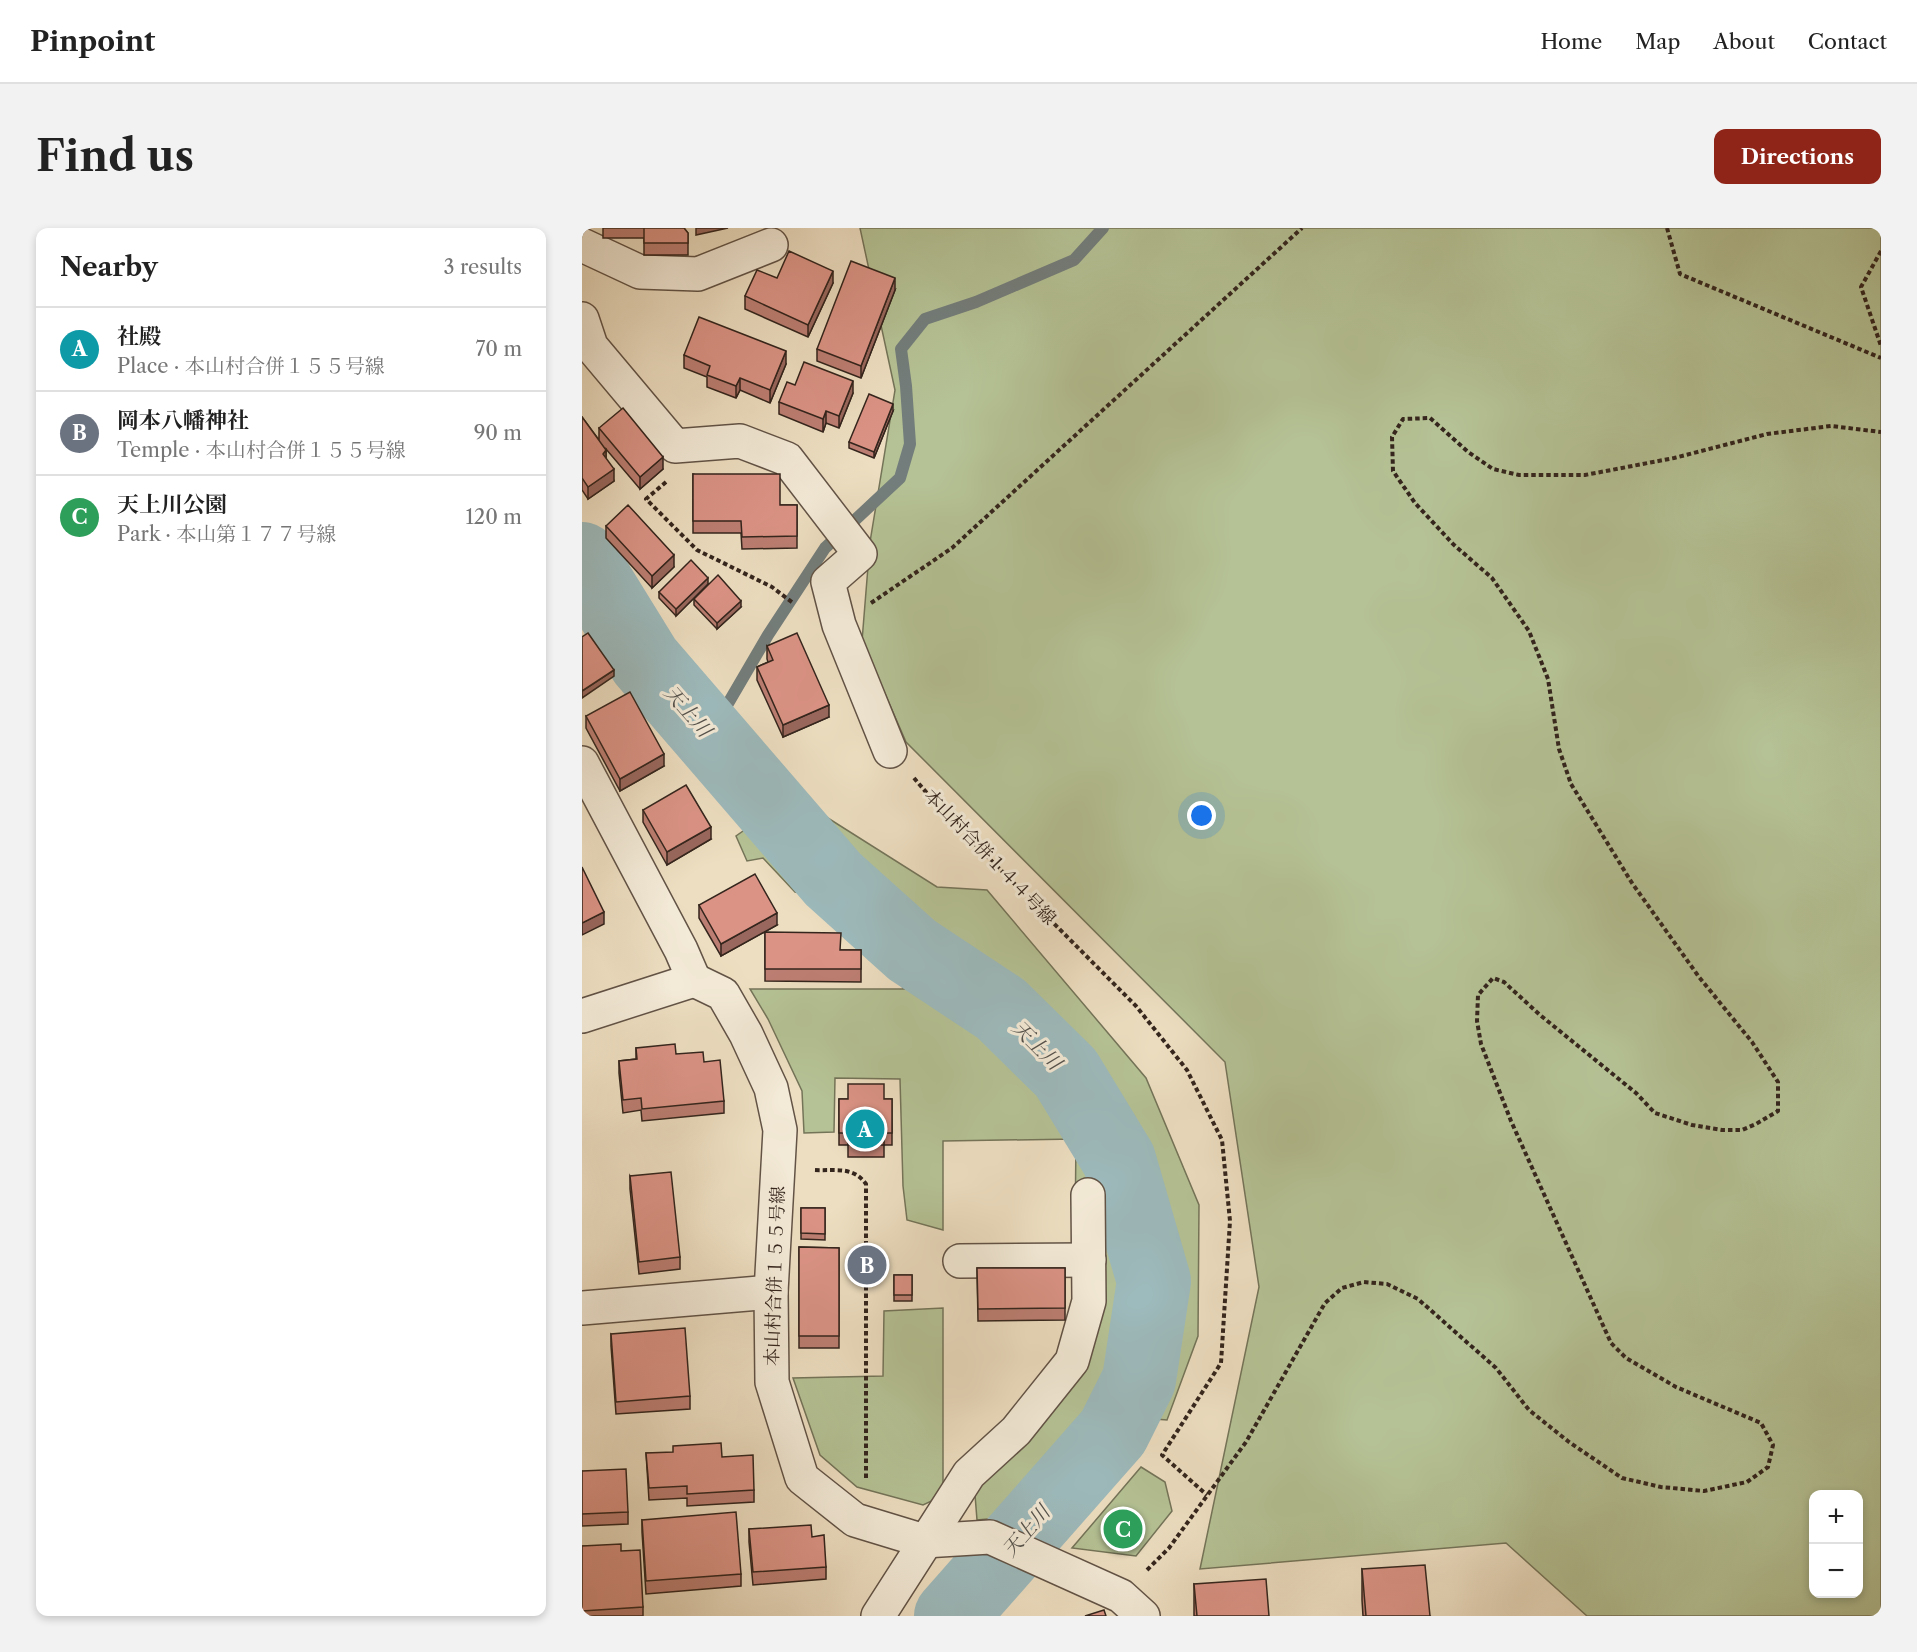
<!DOCTYPE html>
<html lang="en">
<head>
<meta charset="utf-8">
<style>
	:root { --surface:#fff; --page:#f2f2f2; --text:#222; --muted:#767676; --line:#e0e0e0; --accent:#8f2418 }
	body { margin:0; font-family:"Libre Caslon Text","Noto Serif JP",serif; background:var(--page); color:var(--text) }
	.controls { position:absolute; right:18px; bottom:18px; display:grid; overflow:hidden; border-radius:12px; box-shadow:0 3px 9px #0003 }
	.controls button { width:54px; height:54px; display:grid; place-items:center; padding:0; border:0; border-bottom:2px solid var(--line); background:var(--surface); color:var(--text); font:30px sans-serif }
	.you { position:absolute; left:620px; top:588px; width:21px; height:21px; margin:-15px; border:4px solid #fff; border-radius:50%; background:#1a73e8; box-shadow:0 0 0 9px #1a73e833 }
	.badge { display:grid; place-items:center; width:39px; height:39px; border-radius:50%; background:var(--accent); color:#fff; font-size:20px; font-weight:700 }
	.pin { position:absolute; translate:-50% -50%; border:3px solid #fff; box-shadow:0 2px 6px #0006 }
	.list { margin:0; padding:0; list-style:none }
	h2 { display:flex; justify-content:space-between; align-items:center; height:78px; margin:0; padding:0 24px; font-size:26px }
	h2 small { font-size:20px; font-weight:400; color:var(--muted) }
	.list li { display:grid; grid-template-columns:39px 1fr auto; gap:18px; align-items:center; box-sizing:border-box; height:84px; padding:0 24px; border-top:2px solid var(--line) }
	.list b { display:block; font-size:22px; white-space:nowrap }
	.list p { margin:0; font-size:20px; white-space:nowrap; color:var(--muted) }
	.list em { font-size:20px; font-style:normal; color:var(--muted) }
	.map { position:relative; flex:none; width:1299px; height:1388px; overflow:hidden; border-radius:12px }
	header { display:flex; align-items:center; gap:36px; box-sizing:border-box; height:84px; padding:0 30px; background:var(--surface); border-bottom:2px solid var(--line) }
	header strong { font-size:28px }
	nav { display:flex; gap:33px; margin-inline-start:auto; font-size:21px }
	.intro { display:flex; align-items:center; justify-content:space-between; box-sizing:border-box; height:144px; padding:0 36px }
	h1 { margin:0; font-size:42px }
	.button { padding:15px 27px; border-radius:12px; background:var(--accent); color:#fff; font-size:21px; font-weight:700 }
	main { display:flex; gap:36px; padding:0 36px }
	aside { flex:1; background:var(--surface); border-radius:12px; box-shadow:0 3px 9px #0003 }
	.map>svg:first-child { display:block }
	.green { fill:#b5c295; stroke:#747459; stroke-width:1.5; fill-rule:evenodd }
	.lines { fill:none; stroke-linecap:round; stroke-linejoin:round }
	.stream { stroke:#737e7c; stroke-width:12 }
	.river { stroke:#9dbabc; stroke-width:74 }
	.minor-casing { stroke:#625346; stroke-width:36 }
	.path { stroke:#34251d; stroke-width:4; stroke-dasharray:4.5 3; stroke-linecap:butt }
	.minor { stroke:#f3ead7; stroke-width:33 }
	.wall { fill:#bc7e72; stroke:#34251d; stroke-width:1.5 }
	.shaded-wall { fill:#99675d; stroke:#34251d; stroke-width:1.5 }
	.building { fill:#db9385; stroke:#34251d; stroke-width:1.5 }
	.labels { text-anchor:middle; stroke-width:6; stroke-linejoin:round; paint-order:stroke }
	.street-label { font-size:18px; fill:#34251d; stroke:#f3ead7 }
	.water-label { font-size:20px; font-style:italic; fill:#54524d; stroke:#f3ead7 }
</style>
</head>
<body>
<header>
<strong>Pinpoint</strong>
<nav><a>Home</a><a>Map</a><a>About</a><a>Contact</a></nav>
</header>
<div class="intro"><h1>Find us</h1><a class="button">Directions</a></div>
<main>
<aside>
<h2>Nearby<small>3 results</small></h2>
<ul class="list">
<li><span class="badge" style="background:#0f9aa8">A</span><div><b>社殿</b><p>Place · 本山村合併１５５号線</p></div><em>70 m</em></li>
<li><span class="badge" style="background:#6b7280">B</span><div><b>岡本八幡神社</b><p>Temple · 本山村合併１５５号線</p></div><em>90 m</em></li>
<li><span class="badge" style="background:#2e9e5b">C</span><div><b>天上川公園</b><p>Park · 本山第１７７号線</p></div><em>120 m</em></li>
</ul>
</aside>
<div class="map">
<svg width="1299" height="1388" viewBox="0 0 1299 1388">
	<rect width="100%" height="100%" fill="#eddec1"/>
	<filter id="stains"><feTurbulence type="fractalNoise" baseFrequency=".00333" numOctaves="4"/><feColorMatrix values="0 0 0 0 .2 0 0 0 0 .09 0 0 0 0 .02 0 0 0 .5 -.17"/></filter>
	<radialGradient id="worn" r=".72"><stop offset=".6" stop-color="#630" stop-opacity="0"/><stop offset="1" stop-color="#630" stop-opacity=".3"/></radialGradient>
	<g class="green">
		<path d="M278,0H1299V1388H1005L924,1315L618,1341L677,1059L643,834L324,514L280,413L288,314L313,162ZM1232,1266H1276V1366H1232Z"/>
		<path d="M211,568L355,659L405,662L564,850L617,977L616,1108L585,1192L573,1191L591,1075L589,998L564,973L546,1009L536,1113L496,1216L440,1288L395,1292L392,1254L465,1188L492,1097L494,911L361,913V1002L325,992L321,958L318,851L253,850L252,904L222,905L220,863L186,791L168,761H322L252,671L213,664L181,630L165,633L154,608Z"/>
		<path d="M361,1080V1262L354,1271L341,1277L275,1259L238,1227L211,1150L301,1148L302,1083Z"/>
		<path d="M559,1239L583,1254L590,1283L554,1328L490,1320Z"/>
	</g>
	<g class="lines">
		<path class="stream" d="M127,508L186,407L243,320L318,250L328,216L324,158L319,121L343,91L394,74L492,32L521,0"/>
		<path class="river" d="M0,331L63,433L251,651L330,722L419,781L484,845L537,932L572,1053L557,1152L531,1204L369,1388"/>
		<g class="minor-casing">
			<g id="minor">
				<path d="M0,17L58,44L116,46L189,17"/>
				<path d="M0,91L9,118L93,218L158,213L205,231L278,326L246,354L257,397L308,523"/>
				<path d="M0,535L99,722L112,752"/>
				<path d="M112,752L141,766L164,806L189,860L198,902L189,1064L190,1154L220,1250L273,1292L342,1313L408,1309L539,1368L561,1388"/>
				<path d="M0,788L112,752"/>
				<path d="M378,1033L507,1032"/>
				<path d="M0,1080L189,1064"/>
				<path d="M296,1388L387,1246L434,1203L490,1133L507,1073L506,967"/>
			</g>
		</g>
		<g class="path">
			<path d="M1085,0L1098,46L1299,130"/>
			<path d="M1299,23L1279,59L1299,118"/>
			<path d="M84,254L64,271L115,322L190,359L211,375"/>
			<path d="M289,375L370,320L720,0"/>
			<path d="M332,550L361,584L554,778L605,842L640,912L648,993L639,1135L580,1227L625,1267"/>
			<path d="M233,942C254,943 271,938 284,956V1253"/>
			<path d="M565,1342L587,1320L664,1214L743,1075L760,1060L782,1054L805,1056L836,1071L914,1140L947,1182L987,1214L1040,1250L1079,1259L1122,1263L1165,1254L1186,1239L1191,1217L1179,1195L1094,1159L1044,1130L1029,1115L929,893L899,816L895,793L896,767L911,750L922,754L958,787L1054,865L1073,885L1110,897L1140,902H1160L1174,896L1196,883V854L1170,814L1117,749L1050,655L989,556L977,521L966,451L947,403L910,350L871,316L833,275L811,243L810,209L821,191L848,190L886,224L911,241L937,247H1003L1092,230L1185,206L1249,198L1299,204"/>
		</g>
		<use href="#minor" class="minor"/>
	</g>
	<g class="wall">
		<path d="M21,0H102L106,5V27H62V10H21Z"/>
		<path d="M195,50L251,55L226,109L163,81V68Z"/>
		<path d="M313,62L279,150L235,133V121Z"/>
		<path d="M102,127L204,136L188,175L158,162L154,170L125,159V149L102,140Z"/>
		<path d="M213,157L271,165L257,200L244,195L241,204L197,186V174Z"/>
		<path d="M311,183L292,230L267,220V214Z"/>
		<path d="M0,189L17,212V200L81,241L58,261L24,221V231L32,253L6,271L0,262Z"/>
		<path d="M111,246L198,277H215V320L160,321L159,305H111Z"/>
		<path d="M24,298L92,339L70,360L24,310Z"/>
		<path d="M126,356L94,388L77,370V364Z"/>
		<path d="M112,371L159,379L135,401L112,377Z"/>
		<path d="M185,418L247,489L201,509L175,452V439L186,434L185,431Z"/>
		<path d="M4,488L82,538L38,563L4,500Z"/>
		<path d="M61,582L129,611L85,637L61,594Z"/>
		<path d="M117,677L195,697L139,728L117,690Z"/>
		<path d="M183,704L259,722H279V754L183,753Z"/>
		<path d="M54,820L94,826L122,834L142,873V885L60,893L59,882L41,885L37,845V833L54,831Z"/>
		<path d="M257,871H310V917H302V929H266V917H257Z"/>
		<path d="M48,948L98,1029V1041L57,1046L48,961Z"/>
		<path d="M219,980H243V1012L219,1011Z"/>
		<path d="M217,1019L257,1020V1120H217Z"/>
		<path d="M395,1040H483V1092L396,1093Z"/>
		<rect x="312" y="1047" width="18" height="26"/>
		<path d="M29,1106L108,1168V1181L34,1186L29,1118Z"/>
		<path d="M64,1225L140,1229L172,1262V1274L105,1278V1270L67,1272Z"/>
		<path d="M0,1243L46,1284V1296L0,1298Z"/>
		<path d="M60,1292L159,1346V1358L64,1366L60,1304Z"/>
		<path d="M167,1301L230,1309L244,1339V1351L171,1357L167,1314Z"/>
		<path d="M0,1318L39,1323L61,1379V1388H0Z"/>
		<path d="M780,1341L848,1388H781L780,1372Z"/>
		<path d="M612,1356L687,1388H612Z"/>
	</g>
	<g class="shaded-wall">
		<path d="M114,0H146L114,7Z"/>
		<path d="M251,43V55L226,109V97Z"/>
		<path d="M313,50V62L279,150V138Z"/>
		<path d="M204,123V136L188,175V162Z"/>
		<path d="M158,150V162L154,170V158Z"/>
		<path d="M271,153V165L257,200V188Z"/>
		<path d="M311,176V183L292,230V224Z"/>
		<path d="M244,183V195L241,204V191Z"/>
		<path d="M24,222V235L21,226Z"/>
		<path d="M81,229V241L58,261V249Z"/>
		<path d="M32,241V253L6,271V259Z"/>
		<path d="M92,327V339L70,360V348Z"/>
		<path d="M126,350V356L94,388V381Z"/>
		<path d="M159,373V379L135,401V395Z"/>
		<path d="M32,442V448L0,470V463Z"/>
		<path d="M247,477V489L201,509V497Z"/>
		<path d="M82,526V538L38,563V551Z"/>
		<path d="M129,599V611L85,637V624Z"/>
		<path d="M22,684V696L0,707V695Z"/>
		<path d="M195,685V697L139,728V716Z"/>
	</g>
	<g class="building">
		<path d="M62,0H102L106,5V15H62Z"/>
		<path d="M207,23L251,43L226,97L163,68L175,42L195,50Z"/>
		<path d="M269,33L313,50L279,138L235,121Z"/>
		<path d="M117,89L204,123L188,162L158,150L154,158L125,147L128,138L102,127Z"/>
		<path d="M222,134L271,153L257,188L244,183L241,191L197,174L205,154L213,157Z"/>
		<path d="M287,166L311,176L292,224L267,214Z"/>
		<path d="M41,180L81,229L58,249L17,200Z"/>
		<path d="M0,189L24,222L21,226L32,241L6,259L0,250Z"/>
		<path d="M111,246H198V277H215V308L160,309L159,293H111Z"/>
		<path d="M46,277L92,327L70,348L24,298Z"/>
		<path d="M109,332L126,350L94,381L77,364Z"/>
		<path d="M136,347L159,373L135,395L112,371Z"/>
		<path d="M6,405L32,442L0,463V409Z"/>
		<path d="M215,405L247,477L201,497L175,439L191,432L185,418Z"/>
		<path d="M48,464L82,526L38,551L4,488Z"/>
		<path d="M104,557L129,599L85,624L61,582Z"/>
		<path d="M0,639L22,684L0,695Z"/>
		<path d="M173,646L195,685L139,716L117,677Z"/>
		<path d="M183,704L259,705L258,722H279V741H183Z"/>
		<path d="M93,816L94,826L121,824L122,834L138,832L142,873L60,881L59,870L41,872L37,833L55,831L54,820Z"/>
		<path d="M266,856H302V871H310V905H302V917H266V905H257V871H266Z"/>
		<path d="M89,944L98,1029L57,1034L48,948Z"/>
		<path d="M219,980H243V1006L219,1005Z"/>
		<path d="M217,1019L257,1020V1108H217Z"/>
		<path d="M395,1040H483V1080L396,1081Z"/>
		<rect x="312" y="1047" width="18" height="20"/>
		<path d="M103,1100L108,1168L34,1174L29,1106Z"/>
		<path d="M139,1215L140,1229L171,1227L172,1262L105,1266V1258L67,1260L64,1225L91,1224V1218Z"/>
		<path d="M44,1241L46,1284L0,1286V1243Z"/>
		<path d="M154,1284L159,1346L64,1353L60,1292Z"/>
		<path d="M229,1297L230,1309L242,1307L244,1339L171,1344L167,1301Z"/>
		<path d="M39,1316V1323L58,1322L61,1379L0,1383V1318Z"/>
		<path d="M843,1337L848,1388H784L780,1341Z"/>
		<path d="M684,1351L687,1388H615L612,1356Z"/>
		<path d="M522,1382L524,1388H503Z"/>
	</g>
	<g class="labels">
		<g class="street-label">
			<text transform="translate(408 629) rotate(46)" y="6">本山村合併１４４号線</text>
			<text transform="translate(193 1048) rotate(-88)" y="6">本山村合併１５５号線</text>
		</g>
		<g class="water-label">
			<text transform="translate(106 483) rotate(49)" y="7">天上川</text>
			<text transform="translate(455 817) rotate(45)" y="7">天上川</text>
			<text transform="translate(444 1303) rotate(-49)" y="7">天上川</text>
		</g>
	</g>
	<rect width="100%" height="100%" filter="url(#stains)"/>
	<rect width="100%" height="100%" fill="url(#worn)"/>
</svg>
<div class="controls">
<button>+</button>
<button>−</button>
</div>
<div class="you"></div>
<div class="pin badge" style="left:283px;top:901px;background:#0f9aa8">A</div>
<div class="pin badge" style="left:285px;top:1037px;background:#6b7280">B</div>
<div class="pin badge" style="left:541px;top:1301px;background:#2e9e5b">C</div>
</div>
</main>
</body>
</html>
